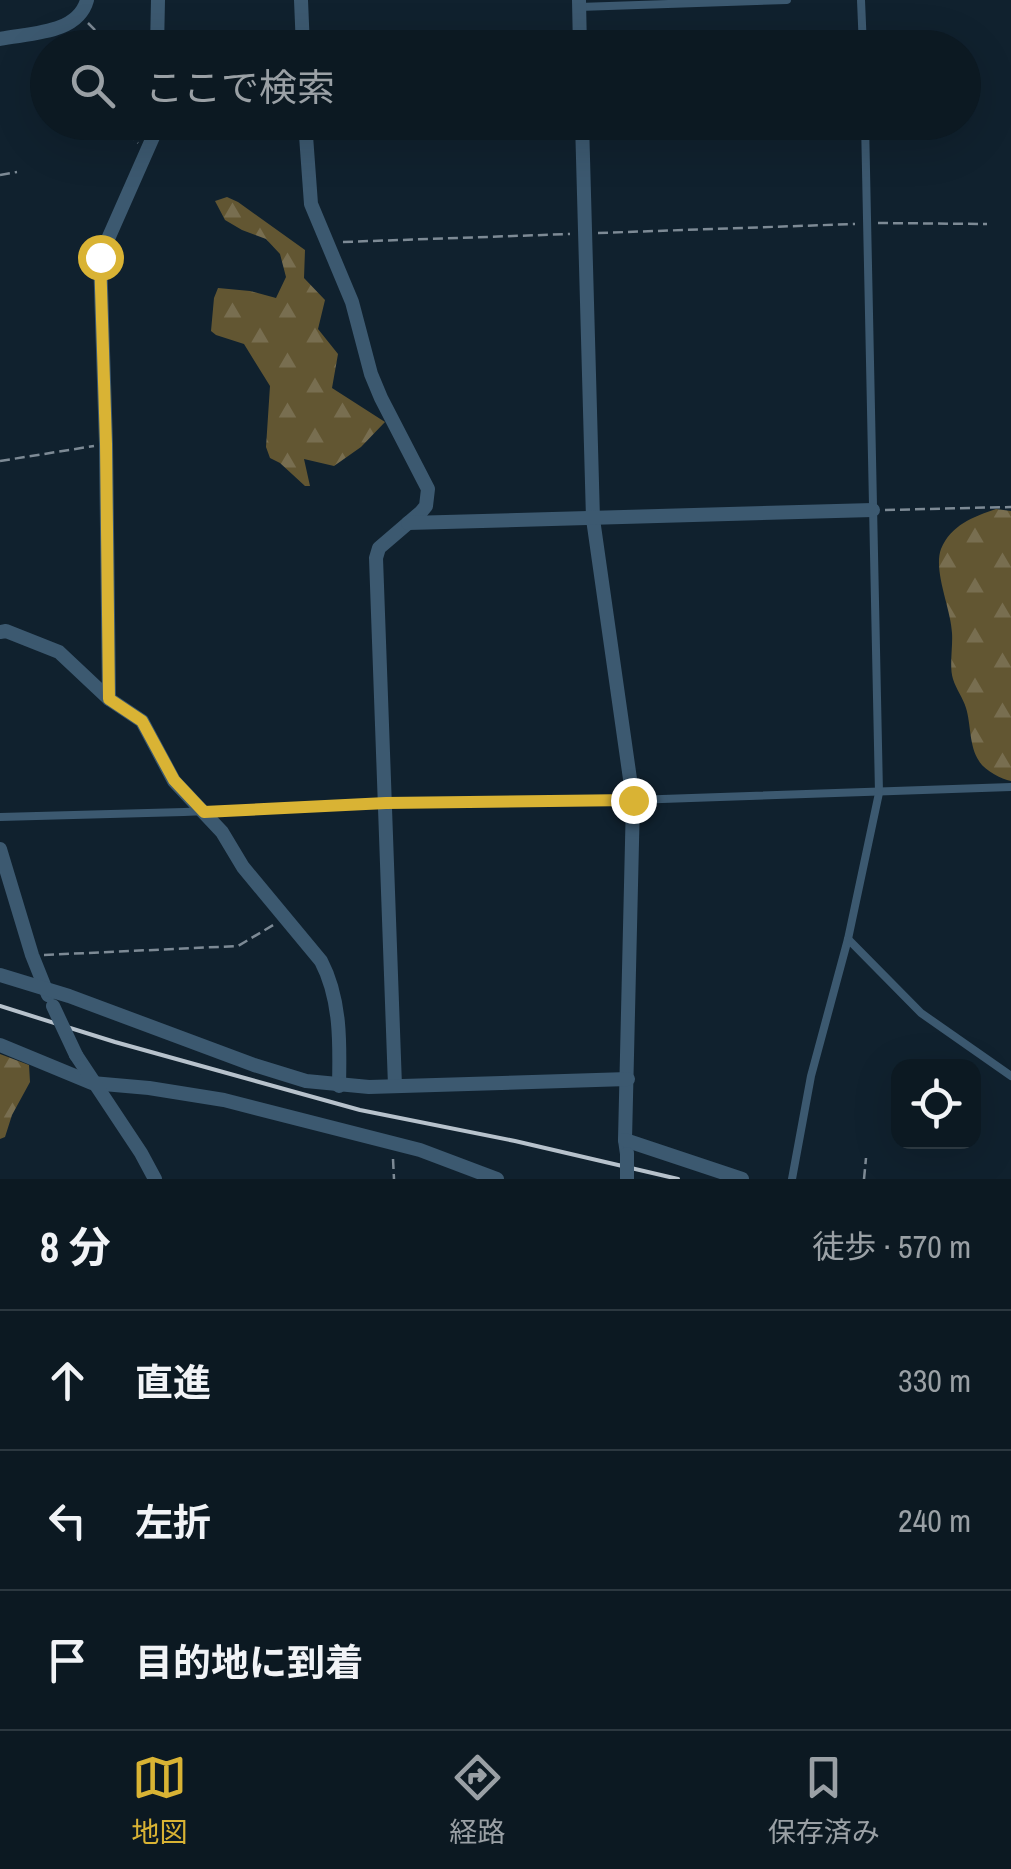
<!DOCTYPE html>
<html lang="ja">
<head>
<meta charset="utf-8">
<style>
	:root { --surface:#0c1922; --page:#1a262f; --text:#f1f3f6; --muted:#9aa0a5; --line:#2c3840; --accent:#d9b334 }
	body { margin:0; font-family:"Archivo Narrow","Noto Sans JP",sans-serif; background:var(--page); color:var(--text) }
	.controls { position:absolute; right:30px; bottom:30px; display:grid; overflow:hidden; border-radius:20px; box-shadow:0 10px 40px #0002 }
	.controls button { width:90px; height:90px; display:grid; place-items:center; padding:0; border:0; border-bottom:2px solid var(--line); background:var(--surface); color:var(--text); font:50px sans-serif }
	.stop { position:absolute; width:30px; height:30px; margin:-22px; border:8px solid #d9b334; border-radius:50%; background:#fff }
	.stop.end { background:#d9b334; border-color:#fff; box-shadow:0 2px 10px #0008 }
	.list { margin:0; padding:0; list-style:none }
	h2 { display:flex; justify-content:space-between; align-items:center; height:130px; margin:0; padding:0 40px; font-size:42px }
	h2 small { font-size:32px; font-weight:400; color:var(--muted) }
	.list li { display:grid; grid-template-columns:65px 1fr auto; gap:30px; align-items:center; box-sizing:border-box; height:140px; padding:0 40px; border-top:2px solid var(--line) }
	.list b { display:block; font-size:38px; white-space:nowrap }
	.list em { font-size:32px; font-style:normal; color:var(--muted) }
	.icon { flex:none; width:55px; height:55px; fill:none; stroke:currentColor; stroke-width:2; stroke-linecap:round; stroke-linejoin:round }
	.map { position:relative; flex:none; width:1011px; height:1179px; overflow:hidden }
	.search { position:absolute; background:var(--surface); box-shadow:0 10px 40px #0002; left:30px; right:30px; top:30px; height:110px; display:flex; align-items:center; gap:25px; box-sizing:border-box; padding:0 35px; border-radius:55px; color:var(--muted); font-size:38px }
	.sheet { height:550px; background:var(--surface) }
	nav { display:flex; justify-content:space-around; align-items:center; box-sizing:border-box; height:140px; border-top:2px solid var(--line); background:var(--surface); font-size:28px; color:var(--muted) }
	nav a { display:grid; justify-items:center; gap:5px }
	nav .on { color:var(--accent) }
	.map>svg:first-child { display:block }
	.forest { fill:url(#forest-firs) }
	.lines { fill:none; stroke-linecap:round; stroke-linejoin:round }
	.path { stroke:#7d8a95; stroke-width:2.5; stroke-dasharray:10 5; stroke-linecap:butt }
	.lane { stroke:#3c5970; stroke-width:8 }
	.street { stroke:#3c5970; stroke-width:14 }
	.rail { stroke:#b7c2cc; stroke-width:4 }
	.street-bridge { stroke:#3c5970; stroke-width:14 }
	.route { stroke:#d9b334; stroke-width:12 }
</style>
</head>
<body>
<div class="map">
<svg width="1011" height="1179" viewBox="0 0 1011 1179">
	<defs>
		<pattern id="forest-firs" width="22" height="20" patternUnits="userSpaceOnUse" patternTransform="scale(2.5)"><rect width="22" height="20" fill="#625632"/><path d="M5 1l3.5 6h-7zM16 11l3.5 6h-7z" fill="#786e50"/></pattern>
	</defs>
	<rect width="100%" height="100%" fill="#10212e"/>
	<g class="forest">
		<path d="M227,197L238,202L305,250L304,278L325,300L318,329L338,354L332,388L385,422L361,447L334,466L304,459L310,486H305L280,463L270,458L266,447L270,386L244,344L216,335L211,331L214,298L218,288L250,291L276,298L286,277L280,254L266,239L242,230L225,220L215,201Z"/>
		<path d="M996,509L1011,511V781C1001,779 984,770 979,761C969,746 971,724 966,708C963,698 956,689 953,679C949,667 953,647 952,633C951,609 933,571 941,549C951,525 973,517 996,509Z"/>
		<path d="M0,1054L29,1065L30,1082L12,1115L5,1137L0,1139Z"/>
	</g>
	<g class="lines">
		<g class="path">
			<path d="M88,23L96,31L101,48"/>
			<path d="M116,122L138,143"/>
			<path d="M0,175L17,172"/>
			<path d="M878,223L987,224"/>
			<path d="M598,233L855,224"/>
			<path d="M343,242L570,234"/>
			<path d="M0,461L94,446"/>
			<path d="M885,510L1011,507"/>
			<path d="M44,955L238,946L275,924"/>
			<path d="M393,1159L394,1179"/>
			<path d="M864,1179L866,1158"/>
		</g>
		<g class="lane">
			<path d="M861,0L863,48"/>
			<path d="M579,7L787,0"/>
			<path d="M0,817L184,812L386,803L633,800L1011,787"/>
			<path d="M848,939L921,1013L1011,1076"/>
			<path d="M792,1179L811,1076L848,939L879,793L865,122"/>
		</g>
		<g class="street">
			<path d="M301,0L303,48"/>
			<path d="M579,0L580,48"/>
			<path d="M0,39C30,33 78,34 87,0"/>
			<path d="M157,48L158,0"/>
			<path d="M305,122L311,204L352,302L371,374L381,398L428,489L426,506L421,512L379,548L376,558L395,1086"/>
			<path d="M582,122L593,519L633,800L625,1140L627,1154"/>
			<path d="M408,523L873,510"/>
			<path d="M0,632L6,631L59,652L109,699L142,721L174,781L222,832L243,867L321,961C341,999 340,1044 339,1086"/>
			<path d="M109,699L106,444L100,257L157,128V122"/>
			<path d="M0,849L32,955L48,995"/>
			<path d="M0,975L69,996L254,1065L306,1081L369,1087L628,1079"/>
			<path d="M0,1045L92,1083L149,1088L224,1100L420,1150L497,1179"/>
			<path d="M76,1055L141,1153L155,1179"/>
			<path d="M625,1140L742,1179"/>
		</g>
		<path class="rail" d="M0,1006L115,1042L360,1110L515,1141L678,1179"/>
		<g class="street-bridge">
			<path d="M53,1006L76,1055"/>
			<path d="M627,1154V1179"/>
		</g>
	</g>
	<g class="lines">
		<path class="route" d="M100,257L106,444L109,699L142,721L174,780L204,812L386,803L633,800"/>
	</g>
</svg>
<div class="controls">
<button><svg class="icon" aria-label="locate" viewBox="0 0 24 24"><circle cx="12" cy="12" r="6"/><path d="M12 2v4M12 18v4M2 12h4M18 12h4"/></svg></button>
</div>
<div class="stop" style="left:100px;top:257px"></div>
<div class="stop end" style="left:633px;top:800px"></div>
<div class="search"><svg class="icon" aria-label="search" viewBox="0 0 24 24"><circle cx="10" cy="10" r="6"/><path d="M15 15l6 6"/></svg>ここで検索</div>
</div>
<section class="sheet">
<h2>8 分<small>徒歩 · 570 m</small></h2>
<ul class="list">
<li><svg class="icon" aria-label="ahead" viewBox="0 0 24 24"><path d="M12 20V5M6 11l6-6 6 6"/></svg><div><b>直進</b></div><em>330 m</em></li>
<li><svg class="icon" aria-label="left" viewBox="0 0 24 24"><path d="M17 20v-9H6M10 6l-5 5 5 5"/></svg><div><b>左折</b></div><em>240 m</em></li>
<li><svg class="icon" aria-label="arrive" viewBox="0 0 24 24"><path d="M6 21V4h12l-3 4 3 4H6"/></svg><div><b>目的地に到着</b></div></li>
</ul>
</section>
<nav>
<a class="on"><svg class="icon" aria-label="map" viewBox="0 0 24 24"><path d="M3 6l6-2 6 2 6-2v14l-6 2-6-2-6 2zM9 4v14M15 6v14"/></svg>地図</a>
<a><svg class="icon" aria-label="directions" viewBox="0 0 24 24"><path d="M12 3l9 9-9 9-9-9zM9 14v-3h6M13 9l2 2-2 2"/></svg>経路</a>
<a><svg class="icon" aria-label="saved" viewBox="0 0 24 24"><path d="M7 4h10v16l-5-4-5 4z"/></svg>保存済み</a>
</nav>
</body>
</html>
